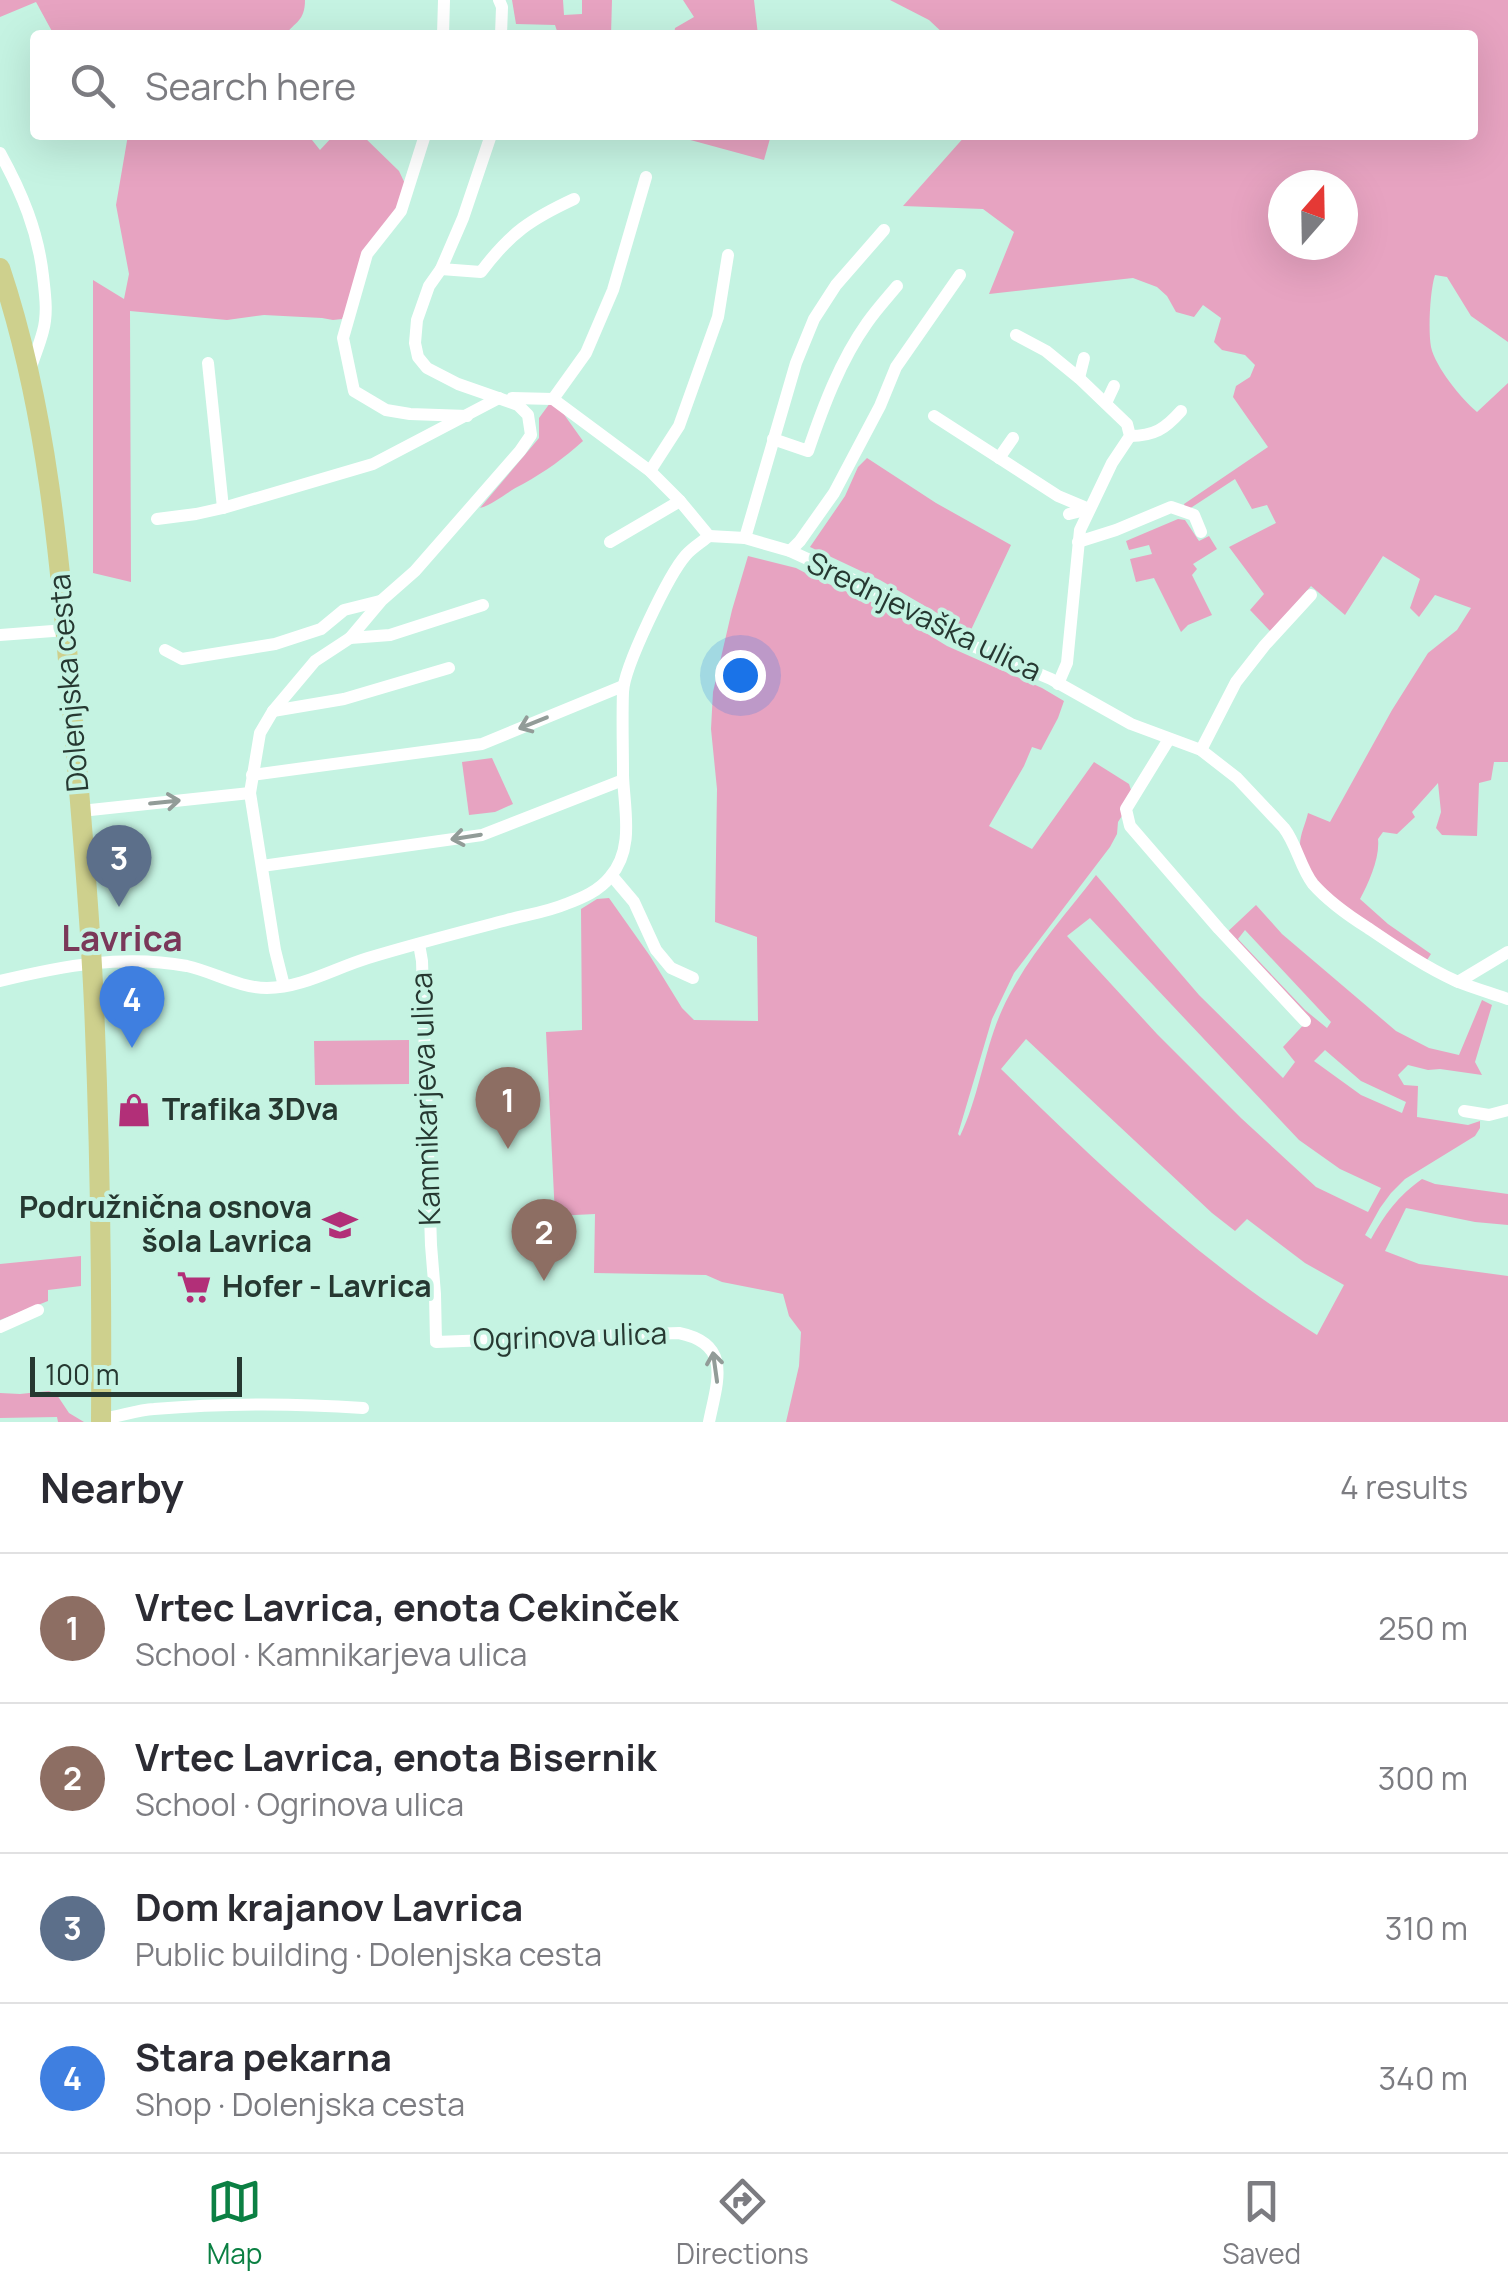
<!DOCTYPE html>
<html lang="en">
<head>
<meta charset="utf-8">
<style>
	:root { --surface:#fff; --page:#f2f2f3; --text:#2b2b33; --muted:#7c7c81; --line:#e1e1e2; --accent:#0b8043 }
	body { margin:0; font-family:Manrope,sans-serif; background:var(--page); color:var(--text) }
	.compass { position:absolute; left:1268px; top:170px; width:90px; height:90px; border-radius:50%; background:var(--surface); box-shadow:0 10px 40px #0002; rotate:20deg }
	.scale { position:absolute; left:30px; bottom:25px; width:212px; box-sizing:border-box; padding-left:10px; border:5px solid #263831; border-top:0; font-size:28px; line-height:35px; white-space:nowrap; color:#263831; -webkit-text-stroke:8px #c5f3e2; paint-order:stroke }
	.you { position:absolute; left:740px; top:675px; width:35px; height:35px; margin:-25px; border:8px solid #fff; border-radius:50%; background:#1a73e8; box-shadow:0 0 0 15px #1a73e833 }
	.badge { display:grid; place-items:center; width:65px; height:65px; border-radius:50%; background:var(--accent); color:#fff; font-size:32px; font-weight:700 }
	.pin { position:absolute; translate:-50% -82px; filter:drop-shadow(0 2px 5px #0008) }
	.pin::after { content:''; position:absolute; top:52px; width:35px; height:30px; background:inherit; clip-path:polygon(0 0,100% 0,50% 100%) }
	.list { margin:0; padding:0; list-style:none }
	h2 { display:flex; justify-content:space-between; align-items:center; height:130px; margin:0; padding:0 40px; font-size:42px }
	h2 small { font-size:32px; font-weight:400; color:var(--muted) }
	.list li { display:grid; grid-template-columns:65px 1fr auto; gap:30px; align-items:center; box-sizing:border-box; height:150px; padding:0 40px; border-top:2px solid var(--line) }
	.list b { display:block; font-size:38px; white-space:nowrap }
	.list p { margin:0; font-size:32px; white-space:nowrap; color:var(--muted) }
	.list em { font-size:32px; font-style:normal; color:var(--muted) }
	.icon { flex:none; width:55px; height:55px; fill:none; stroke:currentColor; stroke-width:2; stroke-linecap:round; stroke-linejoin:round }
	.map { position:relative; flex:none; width:1508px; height:1422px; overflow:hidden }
	.search { position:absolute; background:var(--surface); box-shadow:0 10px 40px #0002; left:30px; right:30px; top:30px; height:110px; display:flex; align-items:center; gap:25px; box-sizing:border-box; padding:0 35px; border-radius:10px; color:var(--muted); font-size:38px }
	.sheet { height:730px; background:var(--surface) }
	nav { display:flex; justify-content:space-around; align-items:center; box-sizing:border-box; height:140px; border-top:2px solid var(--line); background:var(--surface); font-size:28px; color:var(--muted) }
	nav a { display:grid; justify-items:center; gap:5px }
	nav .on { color:var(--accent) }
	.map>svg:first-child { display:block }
	.green { fill:#e7a3c1; fill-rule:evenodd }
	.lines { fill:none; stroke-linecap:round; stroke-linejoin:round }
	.minor { stroke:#fff; stroke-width:12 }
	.primary { stroke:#ced08d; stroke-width:20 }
	.oneway { stroke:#929c98 }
	.labels { text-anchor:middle; stroke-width:8; stroke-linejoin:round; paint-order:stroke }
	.street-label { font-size:30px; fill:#263831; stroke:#c5f3e2 }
	.poi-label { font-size:30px; font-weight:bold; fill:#263831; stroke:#c5f3e2; text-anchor:start }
	.quarter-label { font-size:35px; font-weight:bold; fill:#7a3859; stroke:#c5f3e2 }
</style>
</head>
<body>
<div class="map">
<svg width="1508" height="1422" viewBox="0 0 1508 1422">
	<rect width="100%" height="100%" fill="#c5f3e2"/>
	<g class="green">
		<path d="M0,0H305C305,21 295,22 285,35H54L36,2L0,17Z"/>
		<path d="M512,0H563L564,15L582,14V0H612L611,35L558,34L555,25L516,24Z"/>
		<path d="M683,0H754L758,35H674L675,28L694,17Z"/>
		<path d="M890,0H1508V342L1471,316L1447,277L1435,275C1430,290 1428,331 1431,347C1435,366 1461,399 1477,412L1508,383V762H1494L1491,780L1479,783L1477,836L1442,835L1436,828L1441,812L1438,783L1412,812L1415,817L1397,834L1383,832L1378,839C1380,858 1369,882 1360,899L1388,924L1431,954L1427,960C1390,937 1304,893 1300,844C1300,835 1306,822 1308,813L1330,822L1392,710L1428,653L1457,630L1471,608L1435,595L1419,617L1410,608L1420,579L1383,556L1345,615L1311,586L1271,632L1250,610L1264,594L1229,547L1276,523L1267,505L1252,509L1235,479L1186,511L1184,504L1268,447L1233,397L1236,386L1250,377L1255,365L1245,355L1222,350L1214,342L1221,318L1203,305L1194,317L1176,312L1167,296L1157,287L1133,278L989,294L1014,232L983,209L903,206L966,135H1473V35H945L929,20ZM1283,185H1343V245H1283Z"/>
		<path d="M128,135H308L320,150L334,135H362L399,171L408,190L388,220L342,319L333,320L322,318L264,315L227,320L130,311L131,582L93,573V280L124,299L129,274L116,205Z"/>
		<path d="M672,135H771L764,160Z"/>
		<path d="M553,399L583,441C563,459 546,471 523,484C508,491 496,503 480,508L539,438V418Z"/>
		<path d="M867,458L936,503L1011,545L970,632L880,580L810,547L845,496L858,467Z"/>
		<path d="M1178,519L1185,520L1199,541L1209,536L1217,549L1193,564L1197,569L1192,575L1212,615L1188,625L1181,632L1154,578L1136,582L1130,559L1152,554L1149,545L1129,550L1126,541Z"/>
		<path d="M748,556L796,568L817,579L885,608L947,646L1042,688L1064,701L1058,718L1041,750L1032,747L1024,766L989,826L1032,849L1094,762L1129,784L1131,790L1137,793L1118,822L1117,834L1110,847L1014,973L992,1019L958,1134L960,1136C979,1097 984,1050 1002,1010C1025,959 1063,918 1096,875L1199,995L1283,1078L1295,1062L1283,1047L1308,1020L1223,936L1256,905L1282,934L1396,1031L1429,1048L1459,1055L1482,1000L1492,1005L1475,1062L1482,1075L1440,1069L1428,1070L1408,1065L1398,1075L1404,1085L1418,1086L1417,1117L1468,1125L1480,1121V1128L1475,1136L1405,1179L1391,1193L1380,1208L1365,1235L1371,1239C1385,1214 1398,1196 1422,1179L1435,1184L1508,1194V1225L1475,1222L1406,1208L1385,1251L1419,1264L1508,1276V1422H786L799,1366L801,1332L789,1316L783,1294L722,1282L706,1275L594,1273L595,1214L555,1216L546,1032L582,1030L581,909L597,899L609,898L650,956L682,1008L694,1020L758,1021L757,937L715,922L717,789L711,729L713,692L732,610ZM1090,918L1299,1140L1340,1169L1381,1188L1368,1212L1316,1187L1241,1118L1157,1034L1067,936ZM1245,930L1331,1022L1327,1028L1305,1010L1238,939ZM1026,1039L1212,1213L1235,1231L1247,1219L1305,1263L1344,1285L1317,1335C1203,1265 1097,1163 1001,1069ZM1325,1050L1361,1081L1406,1102L1402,1113L1361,1095L1314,1061Z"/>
		<path d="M492,758L513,804L495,812L469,815L462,762Z"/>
		<path d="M409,1040V1084L315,1085L314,1041Z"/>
		<path d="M81,1256V1286L48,1290V1301L0,1320V1264Z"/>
		<path d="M49,1391L57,1395L69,1413L84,1422H58L57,1417L0,1418V1393L20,1394Z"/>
	</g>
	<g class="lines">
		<g class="minor">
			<path d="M499,0L502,7L501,35"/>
			<path d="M443,35L444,0"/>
			<path d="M425,135L401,211L367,254L343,338L354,391L386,410L410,414L467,416"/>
			<path d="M0,153C22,193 38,231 43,276C45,294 48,313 43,331C40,343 35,355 31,367"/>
			<path d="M441,269L481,272C510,233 531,219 574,199"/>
			<path d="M1016,335L1046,351L1079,378L1127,424L1130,436L1112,463L1080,530L1067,663L1058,684"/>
			<path d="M208,363L223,508"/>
			<path d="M1079,378L1084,358"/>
			<path d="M512,398L553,399L650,471L680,501L709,536"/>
			<path d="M553,399L586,353L613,290L646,177"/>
			<path d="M1106,403L1114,386"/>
			<path d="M934,416L1058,496L1089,509L1069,514"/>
			<path d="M1130,436C1154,436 1165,429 1181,411"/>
			<path d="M773,439L808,451C823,407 840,361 867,323C876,310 887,298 897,286"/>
			<path d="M999,458L1013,438"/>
			<path d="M650,471L679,426L718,317L728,255"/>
			<path d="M157,519L196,514L223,508L373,464L499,398"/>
			<path d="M709,536L745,538L790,551L882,593L968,644L1051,679L1131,724L1201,750L1237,778L1284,828C1297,845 1300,867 1313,884C1328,901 1349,916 1368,928C1396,947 1425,967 1456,981C1473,988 1491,993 1508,999"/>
			<path d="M745,538L796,363L814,319L836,285L884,230"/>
			<path d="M610,542L680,501"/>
			<path d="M1078,542L1116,530L1171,507L1194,515L1201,532"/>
			<path d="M790,551L800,541L834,493L880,406L896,367L960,275"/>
			<path d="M0,635L66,630"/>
			<path d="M350,638L390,635L483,605"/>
			<path d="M165,650L182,659L275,644L321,629L344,610L380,601"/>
			<path d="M273,711L344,699L449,668"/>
			<path d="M1169,739L1126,809L1130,826L1219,929L1305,1021"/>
			<path d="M1201,750L1236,682L1265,645L1311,595"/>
			<path d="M252,775L482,744L623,686"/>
			<path d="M81,811L250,793"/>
			<path d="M262,866L482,835L623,780"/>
			<path d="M612,876L634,902L656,950L671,968L693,978"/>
			<path d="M419,944L422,961L431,1245L435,1294L436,1342L679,1333C733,1344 717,1382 709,1422"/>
			<path d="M0,981C62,966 123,954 187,966C214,972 239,988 267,988C302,988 335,968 368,958C414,944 461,932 507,920C526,915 547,912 566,904C582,898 599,891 610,877C635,848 624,809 623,775C623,747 622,719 623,692C624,667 669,574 686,555C692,548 702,542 709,536"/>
			<path d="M1458,982L1508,952"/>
			<path d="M284,986L275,950L250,793L260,733L273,711L315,661L350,638L382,600L415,571L520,451L531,435L528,415L518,405L458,384L427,368L418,357L415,343L417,320L429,286L441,269L463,218L491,135"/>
			<path d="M1464,1111L1489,1115L1508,1110"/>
			<path d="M0,1327L38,1310"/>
			<path d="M101,1419C119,1417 136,1410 154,1409C224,1403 293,1403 363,1408"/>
		</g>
		<path class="primary" d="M0,268C50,417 61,576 74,732C82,823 90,914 94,1005C100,1144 102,1283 101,1422"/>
	</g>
	<defs><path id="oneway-shaft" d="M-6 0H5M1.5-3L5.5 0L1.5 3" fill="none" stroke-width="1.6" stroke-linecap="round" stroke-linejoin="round" transform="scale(2.5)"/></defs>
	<g class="oneway">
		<use href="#oneway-shaft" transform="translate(533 723) rotate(158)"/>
		<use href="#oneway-shaft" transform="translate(165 802) rotate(-6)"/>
		<use href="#oneway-shaft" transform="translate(466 837) rotate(171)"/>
		<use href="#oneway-shaft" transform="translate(715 1367) rotate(-98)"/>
	</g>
	<defs>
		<g id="shop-bare" transform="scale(2.7)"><path d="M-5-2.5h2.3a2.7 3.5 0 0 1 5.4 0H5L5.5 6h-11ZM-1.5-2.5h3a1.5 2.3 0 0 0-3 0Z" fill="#b22f78" stroke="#c5f3e2" stroke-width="2.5" paint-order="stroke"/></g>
		<g id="school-bare" transform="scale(2.7)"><path d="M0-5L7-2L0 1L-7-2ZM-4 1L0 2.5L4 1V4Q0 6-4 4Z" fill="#b22f78" stroke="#c5f3e2" stroke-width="2.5" paint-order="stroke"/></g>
		<g id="supermarket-bare" transform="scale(2.7)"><path d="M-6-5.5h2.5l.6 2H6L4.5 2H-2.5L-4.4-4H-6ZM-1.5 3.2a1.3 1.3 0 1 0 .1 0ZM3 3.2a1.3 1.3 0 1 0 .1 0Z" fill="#b22f78" stroke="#c5f3e2" stroke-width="2.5" paint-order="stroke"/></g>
	</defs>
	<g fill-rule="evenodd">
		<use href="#shop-bare" x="134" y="1110"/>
		<use href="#school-bare" x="340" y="1225"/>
		<use href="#supermarket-bare" x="194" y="1287"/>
	</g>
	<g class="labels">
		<g class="street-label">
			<text transform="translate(924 617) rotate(26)" y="10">Srednjevaška ulica</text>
			<text transform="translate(69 683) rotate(-95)" y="10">Dolenjska cesta</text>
			<text transform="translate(426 1099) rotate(-92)" y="10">Kamnikarjeva ulica</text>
			<text transform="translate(570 1337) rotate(-2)" y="10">Ogrinova ulica</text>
		</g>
		<g class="poi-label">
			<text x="162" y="1120">Trafika 3Dva</text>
			<text x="312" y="1218" text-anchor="end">Podružnična osnova<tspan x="312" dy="34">šola Lavrica</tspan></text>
			<text x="222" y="1297">Hofer - Lavrica</text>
		</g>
		<g class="quarter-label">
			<text x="122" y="951">Lavrica</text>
		</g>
	</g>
</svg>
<svg class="compass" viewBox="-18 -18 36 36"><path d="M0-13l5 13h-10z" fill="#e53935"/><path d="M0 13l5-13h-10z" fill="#7c7c81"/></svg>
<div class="scale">100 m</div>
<div class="you"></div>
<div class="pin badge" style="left:508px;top:1149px;background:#8d6e63">1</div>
<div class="pin badge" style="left:544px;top:1281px;background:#8d6e63">2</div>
<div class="pin badge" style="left:119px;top:907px;background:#5c6f8a">3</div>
<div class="pin badge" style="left:132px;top:1048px;background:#3f7fe0">4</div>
<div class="search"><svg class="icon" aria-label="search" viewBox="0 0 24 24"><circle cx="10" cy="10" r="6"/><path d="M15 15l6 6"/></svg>Search here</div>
</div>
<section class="sheet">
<h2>Nearby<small>4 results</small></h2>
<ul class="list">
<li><span class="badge" style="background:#8d6e63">1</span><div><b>Vrtec Lavrica, enota Cekinček</b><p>School · Kamnikarjeva ulica</p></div><em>250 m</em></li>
<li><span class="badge" style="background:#8d6e63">2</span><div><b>Vrtec Lavrica, enota Bisernik</b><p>School · Ogrinova ulica</p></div><em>300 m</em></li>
<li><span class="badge" style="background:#5c6f8a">3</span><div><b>Dom krajanov Lavrica</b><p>Public building · Dolenjska cesta</p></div><em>310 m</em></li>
<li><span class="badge" style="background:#3f7fe0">4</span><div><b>Stara pekarna</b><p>Shop · Dolenjska cesta</p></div><em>340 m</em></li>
</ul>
</section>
<nav>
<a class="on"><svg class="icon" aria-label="map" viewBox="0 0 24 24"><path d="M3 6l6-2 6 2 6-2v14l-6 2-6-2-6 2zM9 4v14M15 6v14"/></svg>Map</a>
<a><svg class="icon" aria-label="directions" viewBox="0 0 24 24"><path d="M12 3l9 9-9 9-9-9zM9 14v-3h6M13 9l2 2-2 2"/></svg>Directions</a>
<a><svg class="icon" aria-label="saved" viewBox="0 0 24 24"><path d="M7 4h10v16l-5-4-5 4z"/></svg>Saved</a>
</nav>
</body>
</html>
